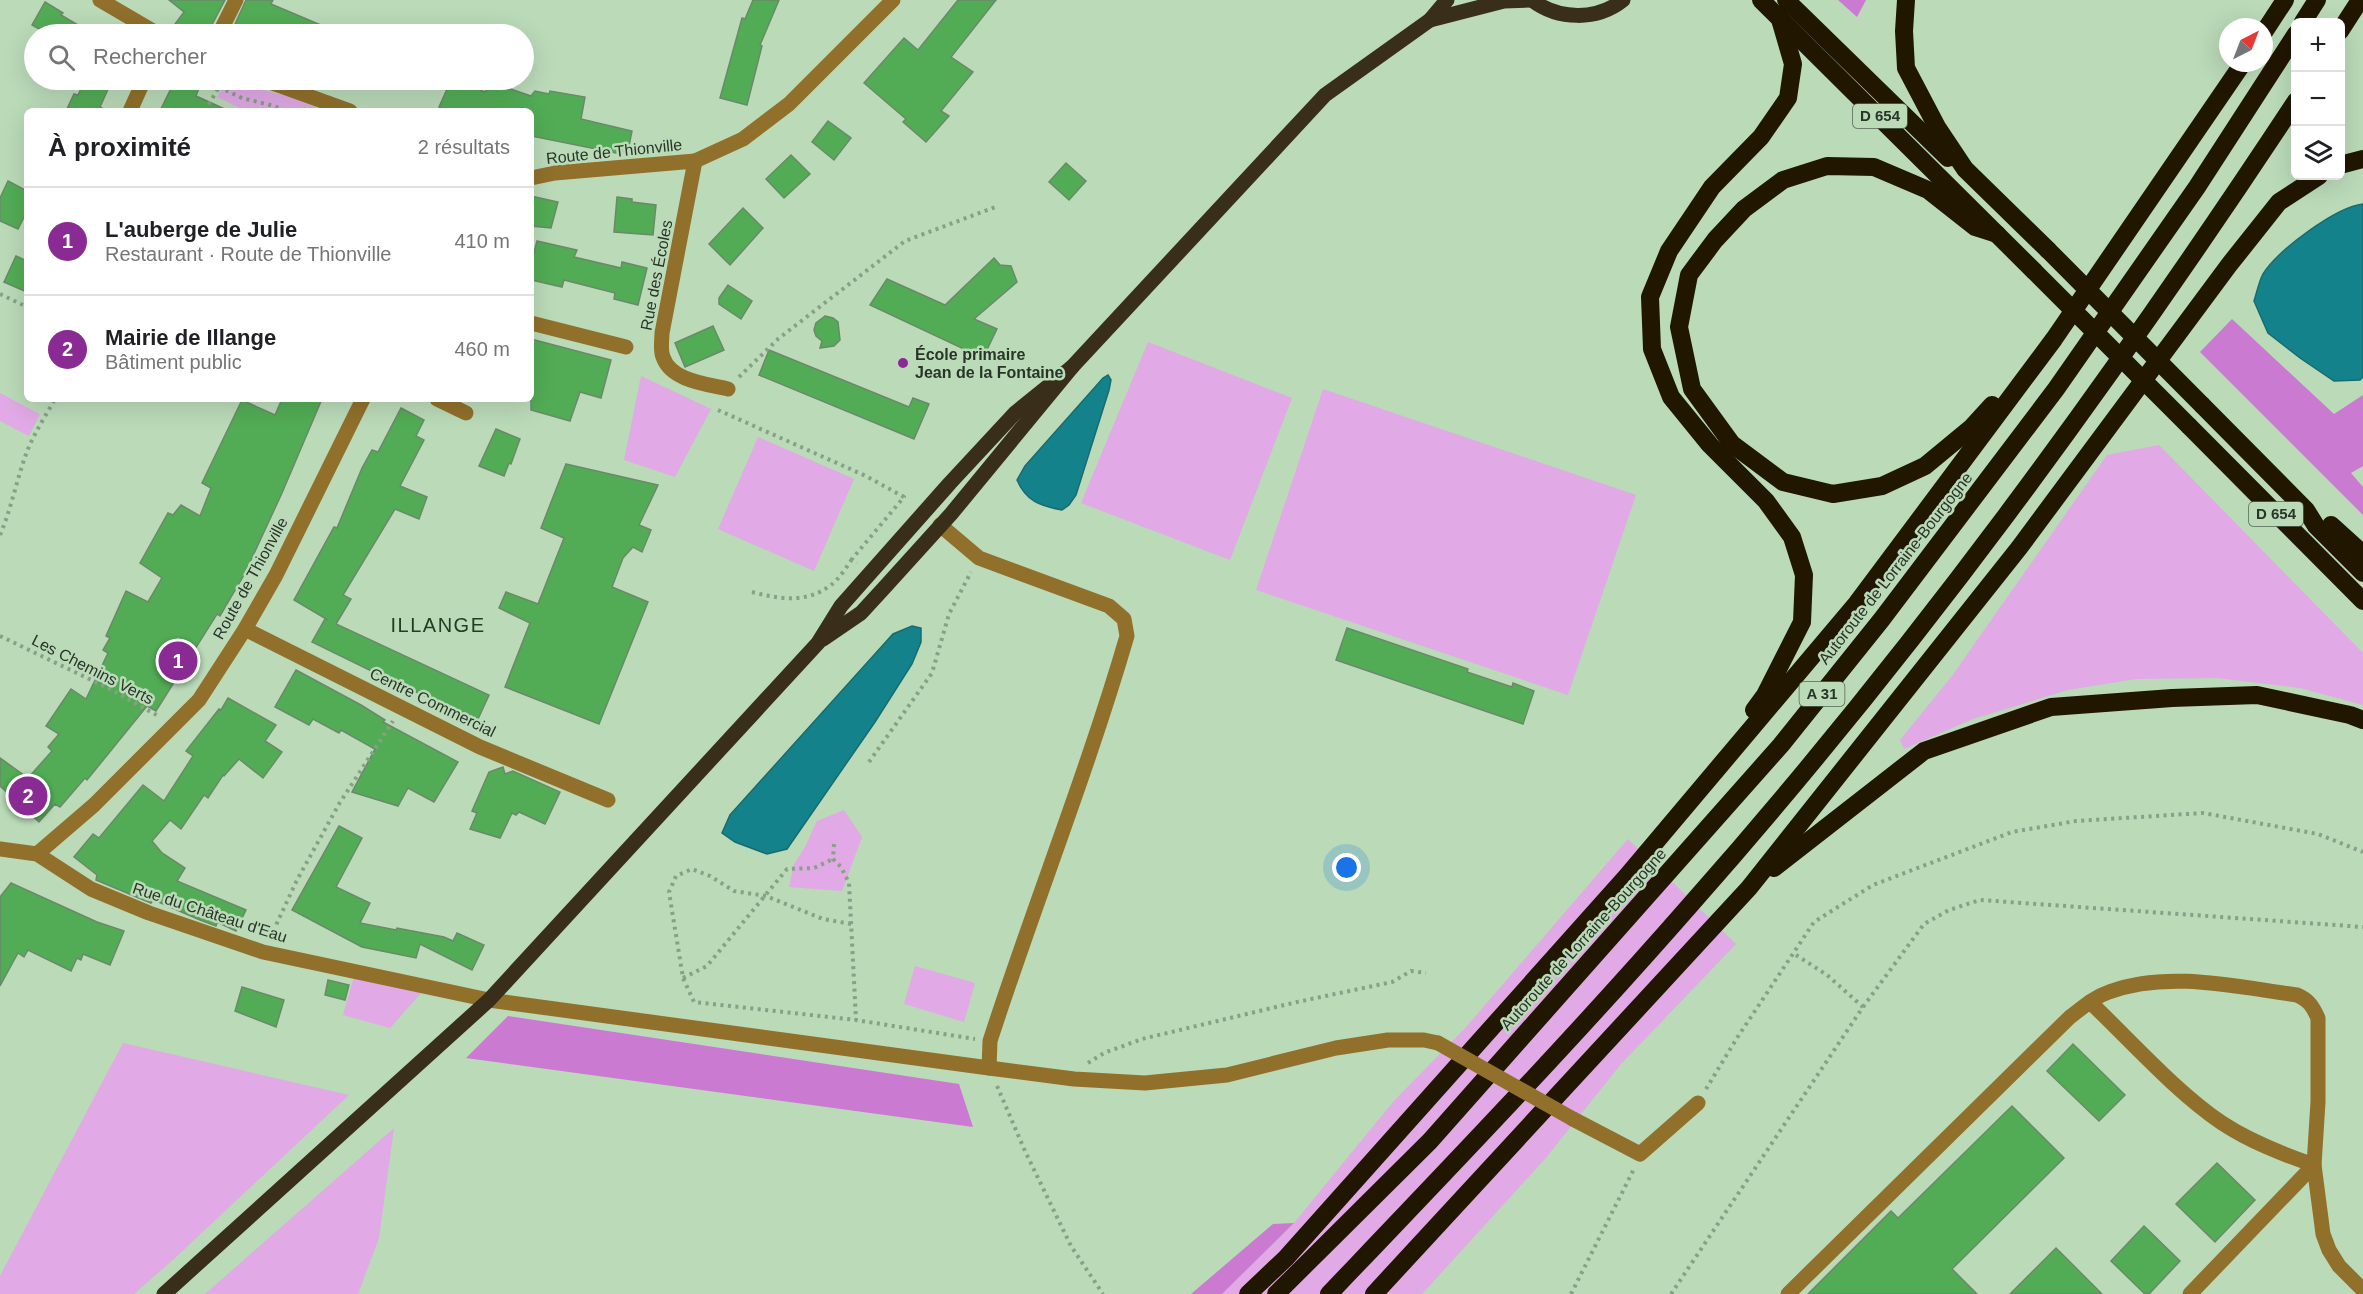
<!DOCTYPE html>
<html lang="fr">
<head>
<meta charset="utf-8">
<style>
	:root { --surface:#fff; --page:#f2f2f2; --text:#202124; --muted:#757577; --line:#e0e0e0; --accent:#8a2a93 }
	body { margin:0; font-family:Helvetica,sans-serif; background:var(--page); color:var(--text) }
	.controls { position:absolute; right:18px; top:18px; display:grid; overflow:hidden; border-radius:9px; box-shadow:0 6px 24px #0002 }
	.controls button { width:54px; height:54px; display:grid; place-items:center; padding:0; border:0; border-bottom:2px solid var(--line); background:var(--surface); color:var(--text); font:30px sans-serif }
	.compass { position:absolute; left:2219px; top:18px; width:54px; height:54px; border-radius:50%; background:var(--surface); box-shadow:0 6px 24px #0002; rotate:42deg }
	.you { position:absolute; left:1347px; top:868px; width:21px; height:21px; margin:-15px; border:4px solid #fff; border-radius:50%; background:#1a73e8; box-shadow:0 0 0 9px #1a73e833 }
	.badge { display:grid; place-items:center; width:39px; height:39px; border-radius:50%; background:var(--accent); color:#fff; font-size:20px; font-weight:700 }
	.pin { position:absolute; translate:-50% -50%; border:3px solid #fff; box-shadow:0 2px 6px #0006 }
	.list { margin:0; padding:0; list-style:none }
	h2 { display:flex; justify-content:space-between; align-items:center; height:78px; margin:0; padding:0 24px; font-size:26px }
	h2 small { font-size:20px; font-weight:400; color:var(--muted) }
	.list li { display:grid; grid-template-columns:39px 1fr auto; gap:18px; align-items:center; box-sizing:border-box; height:108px; padding:0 24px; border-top:2px solid var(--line) }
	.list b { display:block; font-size:22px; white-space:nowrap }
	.list p { margin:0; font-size:20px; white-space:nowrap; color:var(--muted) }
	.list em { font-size:20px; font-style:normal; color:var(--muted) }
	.icon { flex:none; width:33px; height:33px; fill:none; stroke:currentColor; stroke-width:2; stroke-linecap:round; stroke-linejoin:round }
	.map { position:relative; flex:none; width:2363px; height:1294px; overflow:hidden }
	.search { position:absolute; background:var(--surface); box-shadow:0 6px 24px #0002; left:24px; top:24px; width:510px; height:66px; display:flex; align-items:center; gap:15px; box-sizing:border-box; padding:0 21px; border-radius:33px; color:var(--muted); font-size:22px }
	.panel { position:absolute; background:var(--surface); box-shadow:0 6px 24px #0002; left:24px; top:108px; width:510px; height:294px; border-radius:9px }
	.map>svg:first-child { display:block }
	.green { fill:#e1a9e5 }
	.forest { fill:#cb7ad2 }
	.water { fill:#14828b; stroke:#1a6b6e; stroke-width:1.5 }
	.building { fill:#52ac55; stroke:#6b896a; stroke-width:1.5 }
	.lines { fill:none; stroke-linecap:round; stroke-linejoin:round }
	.path { stroke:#87a086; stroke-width:4; stroke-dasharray:3 4.5; stroke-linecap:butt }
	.minor { stroke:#90702b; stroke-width:15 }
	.major { stroke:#382e1a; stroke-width:15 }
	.highway { stroke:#211600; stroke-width:18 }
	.minor-bridge { stroke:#90702b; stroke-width:15 }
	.highway-bridge { stroke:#211600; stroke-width:18 }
	.poi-dot { fill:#8a2a93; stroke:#badab8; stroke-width:2 }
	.labels { text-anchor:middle; stroke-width:5; stroke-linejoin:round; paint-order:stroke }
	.shield { fill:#badab8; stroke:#546654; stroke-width:1.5 }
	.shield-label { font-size:15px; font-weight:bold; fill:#293529 }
	.street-label { font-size:16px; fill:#293529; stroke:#badab8 }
	.poi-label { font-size:16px; font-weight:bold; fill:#293529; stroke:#badab8; text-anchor:start }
	.quarter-label { font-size:20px; letter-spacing:1.5px; fill:#233d23; stroke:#badab8 }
</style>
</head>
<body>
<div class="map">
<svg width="2363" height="1294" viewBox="0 0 2363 1294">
	<rect width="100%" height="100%" fill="#badab8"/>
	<g class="green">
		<path d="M228,80L290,97L325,111H246L217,97Z"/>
		<path d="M1148,342L1292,398L1230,560L1081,503Z"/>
		<path d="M641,376L711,409L675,477L624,460Z"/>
		<path d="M1323,389L1636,495L1568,695L1256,590Z"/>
		<path d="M0,393L40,414L29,436L0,421Z"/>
		<path d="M758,437L854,479L814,571L718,529Z"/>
		<path d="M2159,445L2363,653V705L2300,688L2217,678L2136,679L2068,690L1973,719L1904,749L1900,740L1952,676L2107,455Z"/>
		<path d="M844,810L862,837L842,891L789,887L794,864L805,847L817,821Z"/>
		<path d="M1628,839L1736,944L1621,1064L1545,1159L1422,1294H1222L1294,1223L1393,1102L1467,1026Z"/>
		<path d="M915,966L975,983L964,1022L904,1004Z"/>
		<path d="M354,977L421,993L390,1028L343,1015Z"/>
		<path d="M123,1043L349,1095L175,1258L134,1294H0V1276Z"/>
		<path d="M394,1128L379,1238L358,1294H205Z"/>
	</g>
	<g class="forest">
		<path d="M1838,0H1866L1857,17Z"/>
		<path d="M2232,319L2334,414L2363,395V466L2351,473L2363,487V515L2200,352Z"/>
		<path d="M508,1016L959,1084L973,1127L466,1058Z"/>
		<path d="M1294,1223L1222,1294H1191L1273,1224Z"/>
	</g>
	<g class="water">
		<path d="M2363,204V377L2360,380L2334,381L2300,358L2268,333L2254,301C2257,292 2259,281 2263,274C2278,250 2336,207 2363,204Z"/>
		<path d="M1108,375L1111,380L1109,390L1076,495L1069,505L1062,510C1040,506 1026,501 1017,480L1025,466L1103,378Z"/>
		<path d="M912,626L921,628V642L912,664L875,722L787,849L767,854L735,842L722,833L730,815L883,645L893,634Z"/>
	</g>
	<g class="building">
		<path d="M169,0H225L207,34H190L175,24L184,12Z"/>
		<path d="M246,0H273L271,4L342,34H259L235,24Z"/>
		<path d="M753,0H779L760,45L762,46L747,105L720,98L742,18L745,19Z"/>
		<path d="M958,0H996L951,57L973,72L941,111L949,116L926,142L903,122L906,119L864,83L904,38L918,50Z"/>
		<path d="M45,2L63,13L61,15L93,34H48L32,25Z"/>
		<path d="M85,80H95L109,87L100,107L107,111H66L74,94L78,95Z"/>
		<path d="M175,80H181L199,88L196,96L229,111H160Z"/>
		<path d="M451,80H457L485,92L490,82L531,96L535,91L549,94L550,91L585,97L581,119L632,131L628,151L616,153L531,136V111H448L439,107Z"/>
		<path d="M828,121L851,138L834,160L812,142Z"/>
		<path d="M791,155L810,174L784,198L766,179Z"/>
		<path d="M1066,163L1086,181L1069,200L1049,182Z"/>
		<path d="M8,181L27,191V211L18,229L0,221V198Z"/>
		<path d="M531,196L558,202L551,228L531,226Z"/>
		<path d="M617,197L632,199V202L656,205L653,235L614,232Z"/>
		<path d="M743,208L763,228L730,265L709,244Z"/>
		<path d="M537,241L577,250L574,257L621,268L622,262L647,268L638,305L614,299L615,293L564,280L562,287L531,280V264Z"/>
		<path d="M16,256L27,261V292L4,282Z"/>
		<path d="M994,258L1000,265L1011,266L1017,282L974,319L997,329L983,358L870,305L887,279L945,305Z"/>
		<path d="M728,285L752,301L741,319L719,304V298Z"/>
		<path d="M825,316L833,318L838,322L840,340L834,346L820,348L822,341L816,336L814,330L816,323Z"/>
		<path d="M713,326L724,350L685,367L675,343Z"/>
		<path d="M531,339L611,360L601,398L580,392L570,421L531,410Z"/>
		<path d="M769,350L909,407L913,398L929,404L914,439L759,375Z"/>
		<path d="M282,399H322L282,493L244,575L220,616L217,614L156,711L147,706L87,780L85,778L60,807L55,804L39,822L0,786V758L28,778L52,751L48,747L59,734L46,726L71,689L86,699L108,653L103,650L110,638L106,636L126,591L148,602L162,578L140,563L168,513L173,515L181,505L200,516L211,488L202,483L242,400L275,415Z"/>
		<path d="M401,408L424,420L416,436L424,440L400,486L427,497L419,519L395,509L343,595L351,599L336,624L489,695L478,719L400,685L312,642L325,619L328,620L294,600L334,527L337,528L362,468L372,450L378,452Z"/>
		<path d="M496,429L520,439L511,464L509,463L504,476L479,466Z"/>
		<path d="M566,464L658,485L639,525L651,530L642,552L633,547L623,558L612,587L648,602L599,724L505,687L530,623L499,608L506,592L538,604L564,538L541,528Z"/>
		<path d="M1347,628L1468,669L1467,672L1512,687L1513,683L1534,691L1523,724L1336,660Z"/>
		<path d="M296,670L361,705L385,720L383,722L458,762L434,802L408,788L398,806L352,792L375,749L341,730L339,733L313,719L309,725L275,707Z"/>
		<path d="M228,698L276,725L265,741L282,752L263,778L239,759L224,776L223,775L208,798L204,795L181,829L170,820L152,841L162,853L185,868L177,881L246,910L236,931L217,922L216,926L200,920L154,900L151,903L96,880L97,875L74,857L93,834L99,838L143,785L164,801L193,756L186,751L219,709L221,710Z"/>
		<path d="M503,767L505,774L513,771L560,792L545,824L519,812L516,815L512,813L500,838L470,829L477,813L472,811L489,772Z"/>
		<path d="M339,826L362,838L336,887L370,903L360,923L396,930L397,928L444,937L453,941L457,933L484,945L472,970L420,944L416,958L362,947L292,910Z"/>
		<path d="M11,883L97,922L124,931L110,965L83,954L81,960L77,958L71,971L28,950L24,957L18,953L0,986V897Z"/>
		<path d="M328,980L349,985L345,1000L325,995Z"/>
		<path d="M242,987L284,1000L276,1027L235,1011Z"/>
		<path d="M2073,1044L2125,1095L2099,1121L2047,1071Z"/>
		<path d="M2012,1106L2064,1158L1952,1269L1977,1294H1808L1891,1211L1898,1218Z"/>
		<path d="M2217,1163L2255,1200L2215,1242L2176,1204Z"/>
		<path d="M2144,1226L2180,1261L2149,1294H2145L2111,1261Z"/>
		<path d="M2056,1248L2102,1294H2010Z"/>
	</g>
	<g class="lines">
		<g class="path">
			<path d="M219,87L242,98L274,106L285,111"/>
			<path d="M205,111L223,80"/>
			<path d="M0,294L27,307"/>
			<path d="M739,377L778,339L905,241L998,206"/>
			<path d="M718,410L866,476L904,497L852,559L857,563"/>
			<path d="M0,535C12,507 17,477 28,449C35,432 46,415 55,399"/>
			<path d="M752,592C779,599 806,604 831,585C839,579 846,568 852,559"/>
			<path d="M0,636L110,689L160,717"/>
			<path d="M869,762L932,673L949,614L971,572"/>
			<path d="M834,844L833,859L841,867L849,883L856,1020"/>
			<path d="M851,924L823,919L766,896L734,891L710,876L692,869L676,876L669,892L683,978L694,1002L856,1020L975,1039"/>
			<path d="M270,938L297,880L339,804L393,721"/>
			<path d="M683,978L707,966L787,869L814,868L833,859"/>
			<path d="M1863,1007L1924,924L1949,910L1980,900L2363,927"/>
			<path d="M1088,1063L1104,1053L1142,1039L1297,1002L1392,982L1411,971L1426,973"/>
			<path d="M997,1086L1025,1151L1071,1246L1103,1294"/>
			<path d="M1706,1089L1737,1038L1814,922L1873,885L2012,832L2076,821L2203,813L2318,834L2363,852"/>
			<path d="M1571,1294L1634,1169"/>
			<path d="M1671,1294L1863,1007L1827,975L1793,953"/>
		</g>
		<g class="minor">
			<path d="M100,0L158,34"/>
			<path d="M219,34L236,0"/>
			<path d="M264,80L350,111"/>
			<path d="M130,111L144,80"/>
			<path d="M695,161L662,333C662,340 660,350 663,357C671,381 707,384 728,389"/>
			<path d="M531,178L555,173L695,161L743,139L789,104L893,0"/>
			<path d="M531,323L626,347"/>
			<path d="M437,399L466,413"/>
			<path d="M940,525L979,558L1109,606L1124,619L1127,636C1087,773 1034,905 990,1041L989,1068"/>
			<path d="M245,629L480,747L608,800"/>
			<path d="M0,849L37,854L91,889L149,913L263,952L489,1000L989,1068L1074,1079L1145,1083L1227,1075L1336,1048L1388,1040H1424L1438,1043"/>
			<path d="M37,854L94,805L199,700L245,629L276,575L363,399"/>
			<path d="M2090,1002C2131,1041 2176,1092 2222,1123C2251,1142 2282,1154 2314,1165L2190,1294"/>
			<path d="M1573,1119L1640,1154L1698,1103"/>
			<path d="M1788,1294L2070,1017C2082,1008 2094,997 2109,992C2168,970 2237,987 2297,995C2309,1000 2313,1007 2318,1018V1102L2314,1165L2323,1234L2329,1250L2339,1266L2363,1290"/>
		</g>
		<g class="major">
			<path d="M1532,0C1558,20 1597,21 1623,0"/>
			<path d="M1430,20L1504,1L1530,0"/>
			<path d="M823,639L861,613L884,588L951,514L1072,367L1325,95L1430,20L1447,0"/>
			<path d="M164,1294L489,1000L818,643L841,606L950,483L1015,413L1072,367"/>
		</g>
		<g class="highway">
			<path d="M1761,0L2034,271"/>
			<path d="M1786,0L1948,158"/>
			<path d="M1906,0L1904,31L1906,68L1937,127L1965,169L2048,250"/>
			<path d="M2303,22L2317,0"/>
			<path d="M2340,31L2360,0"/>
			<path d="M2264,32L2285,0"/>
			<path d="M2340,165L2363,159"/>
			<path d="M1992,405L1971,428L1925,466L1882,486L1833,494L1783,482L1732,444L1692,389L1679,327L1689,275L1715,240L1744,209L1783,180L1827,166L1874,167L1928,190L1975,227L1997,234"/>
			<path d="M2202,405L2306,510L2316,526L2363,573"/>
			<path d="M2189,426L2363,601"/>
			<path d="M2331,525L2363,554"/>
			<path d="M1754,710L1765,695L1802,622L1804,575L1792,537L1766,501L1710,445L1671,397L1652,349L1650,297L1669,251L1712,187L1761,137L1788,98L1793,64L1779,16"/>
			<path d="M1774,868L1924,751L2051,707L2172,698L2257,695L2350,715L2363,720"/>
			<path d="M1248,1294L1286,1258L1627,876L1857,603L2054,339L2243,63"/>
			<path d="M1276,1294L1430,1141L1781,745L1882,619L2056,389L2197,187L2296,34"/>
			<path d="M1329,1294C1452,1165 1575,1037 1692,903C1914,652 2112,380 2296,101"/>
			<path d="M1374,1294L1749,888L2019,548L2229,265L2279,202L2319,176"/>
		</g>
		<path class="minor-bridge" d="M1438,1043L1573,1119"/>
		<g class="highway-bridge">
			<path d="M2048,250L2202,405"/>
			<path d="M2034,271L2189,426"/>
		</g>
	</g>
	<circle class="poi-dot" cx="903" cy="363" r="6"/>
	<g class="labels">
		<g class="shield">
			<rect x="1853" y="104" width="54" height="24" rx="4.5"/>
			<rect x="2249" y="502" width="54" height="24" rx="4.5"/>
			<rect x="1799.5" y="682" width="45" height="24" rx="4.5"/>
		</g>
		<g class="shield-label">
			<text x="1880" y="121">D 654</text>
			<text x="2276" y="519">D 654</text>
			<text x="1822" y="699">A 31</text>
		</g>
		<g class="street-label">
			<text transform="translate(614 151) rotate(-6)" y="6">Route de Thionville</text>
			<text transform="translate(656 275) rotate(-79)" y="6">Rue des Écoles</text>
			<text transform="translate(1895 568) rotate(-52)" y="6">Autoroute de Lorraine-Bourgogne</text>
			<text transform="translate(250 578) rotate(-61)" y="6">Route de Thionville</text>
			<text transform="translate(93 669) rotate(27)" y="6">Les Chemins Verts</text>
			<text transform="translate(433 702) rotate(26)" y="6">Centre Commercial</text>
			<text transform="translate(210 912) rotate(18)" y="6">Rue du Château d'Eau</text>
			<text transform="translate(1583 939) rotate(-48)" y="6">Autoroute de Lorraine-Bourgogne</text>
		</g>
		<g class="poi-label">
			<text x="915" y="360">École primaire<tspan x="915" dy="18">Jean de la Fontaine</tspan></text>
		</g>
		<g class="quarter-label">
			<text x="438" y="632">ILLANGE</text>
		</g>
	</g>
</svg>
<div class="controls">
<button>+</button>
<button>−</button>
<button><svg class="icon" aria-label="layers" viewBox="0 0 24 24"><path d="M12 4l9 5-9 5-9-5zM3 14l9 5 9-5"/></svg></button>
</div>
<svg class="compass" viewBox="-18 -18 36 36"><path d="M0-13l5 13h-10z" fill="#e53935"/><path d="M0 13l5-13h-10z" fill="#757577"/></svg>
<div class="you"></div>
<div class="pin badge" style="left:178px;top:661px">1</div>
<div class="pin badge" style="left:28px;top:796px">2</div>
<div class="search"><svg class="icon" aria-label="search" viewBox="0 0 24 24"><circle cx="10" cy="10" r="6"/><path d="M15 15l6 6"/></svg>Rechercher</div>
<section class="panel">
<h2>À proximité<small>2 résultats</small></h2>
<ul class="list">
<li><span class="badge">1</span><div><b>L'auberge de Julie</b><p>Restaurant · Route de Thionville</p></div><em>410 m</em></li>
<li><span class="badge">2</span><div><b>Mairie de Illange</b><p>Bâtiment public</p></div><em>460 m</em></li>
</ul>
</section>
</div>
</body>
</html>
